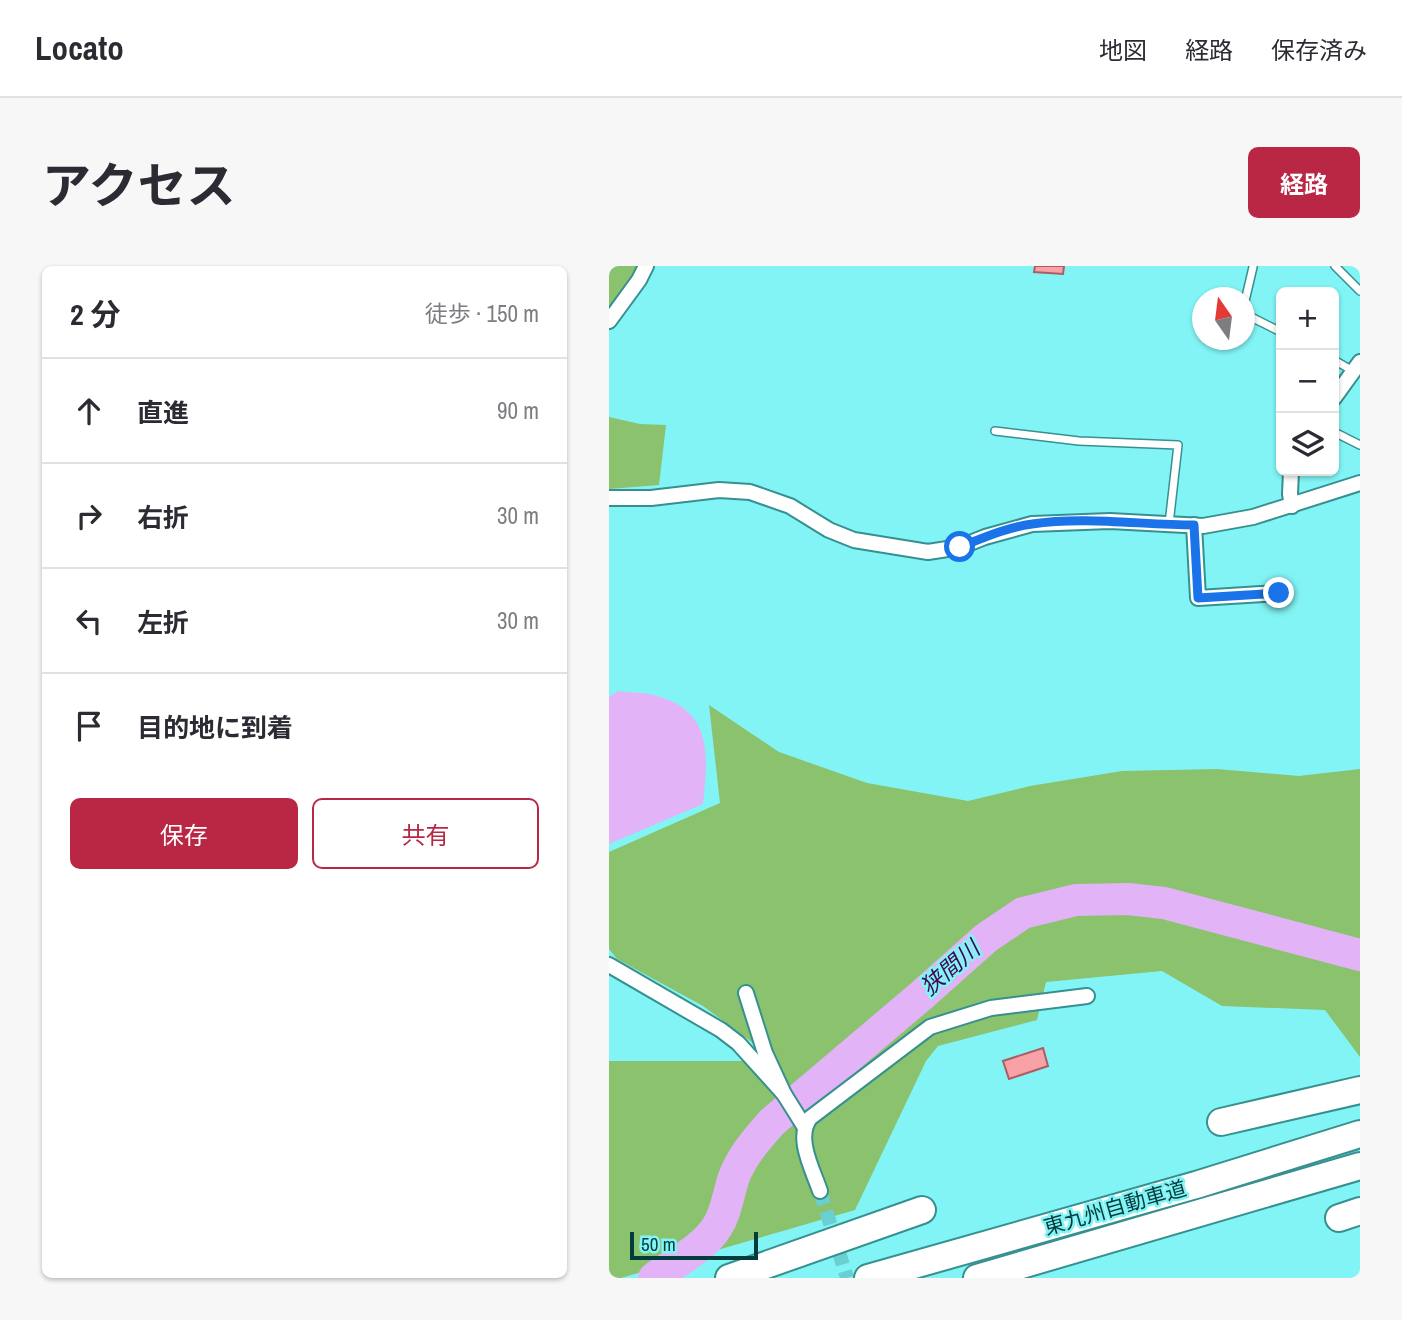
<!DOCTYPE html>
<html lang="ja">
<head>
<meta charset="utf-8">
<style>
	:root { --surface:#fff; --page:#f7f7f7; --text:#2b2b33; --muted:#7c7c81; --line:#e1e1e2; --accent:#b92744 }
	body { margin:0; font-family:"Archivo Narrow","Noto Sans JP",sans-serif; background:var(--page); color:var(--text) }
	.controls { position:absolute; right:21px; top:21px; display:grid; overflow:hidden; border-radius:10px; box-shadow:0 2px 5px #0004 }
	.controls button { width:63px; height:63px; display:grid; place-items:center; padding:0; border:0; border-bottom:2px solid var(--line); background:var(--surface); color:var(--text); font:35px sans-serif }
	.compass { position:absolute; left:583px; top:21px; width:63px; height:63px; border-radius:50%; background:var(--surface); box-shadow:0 2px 5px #0004; rotate:346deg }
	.scale { position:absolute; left:21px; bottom:18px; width:128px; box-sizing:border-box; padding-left:7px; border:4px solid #043b3b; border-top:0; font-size:19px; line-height:24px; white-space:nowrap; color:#043b3b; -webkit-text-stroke:5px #82f4f5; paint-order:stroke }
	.stop { position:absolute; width:21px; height:21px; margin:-16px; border:5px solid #1a73e8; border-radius:50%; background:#fff }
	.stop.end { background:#1a73e8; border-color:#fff; box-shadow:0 2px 7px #0008 }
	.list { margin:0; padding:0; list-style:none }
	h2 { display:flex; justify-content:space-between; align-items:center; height:91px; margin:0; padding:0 28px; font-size:30px }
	h2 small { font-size:23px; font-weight:400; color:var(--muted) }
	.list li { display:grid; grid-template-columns:46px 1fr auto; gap:21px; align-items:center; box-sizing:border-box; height:105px; padding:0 28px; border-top:2px solid var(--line) }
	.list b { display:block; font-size:26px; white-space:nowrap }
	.list em { font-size:23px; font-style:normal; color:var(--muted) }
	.actions { display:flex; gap:14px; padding:21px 28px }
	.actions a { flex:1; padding:16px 0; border:2px solid var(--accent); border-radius:10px; text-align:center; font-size:24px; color:var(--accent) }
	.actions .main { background:var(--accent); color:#fff }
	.icon { flex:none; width:38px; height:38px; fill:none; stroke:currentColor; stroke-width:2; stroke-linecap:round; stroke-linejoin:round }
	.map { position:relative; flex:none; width:751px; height:1012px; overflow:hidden; border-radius:10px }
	header { display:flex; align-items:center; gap:42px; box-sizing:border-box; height:98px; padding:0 35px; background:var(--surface); border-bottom:2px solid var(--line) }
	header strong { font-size:33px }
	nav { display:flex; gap:38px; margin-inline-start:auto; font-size:24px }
	.intro { display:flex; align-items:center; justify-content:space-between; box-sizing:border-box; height:168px; padding:0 42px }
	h1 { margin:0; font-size:49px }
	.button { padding:18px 32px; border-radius:10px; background:var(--accent); color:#fff; font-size:24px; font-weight:700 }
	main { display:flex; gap:42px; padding:0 42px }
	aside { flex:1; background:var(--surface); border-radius:10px; box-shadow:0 2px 5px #0004 }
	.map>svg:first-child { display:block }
	.green { fill:#8ac26d }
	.water { fill:#e2b3f6 }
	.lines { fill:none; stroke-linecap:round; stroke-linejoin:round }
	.river { stroke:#e2b3f6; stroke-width:32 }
	.building { fill:#f8a1a6; stroke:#ac5c63; stroke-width:2 }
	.minor-tunnel { stroke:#69cfd0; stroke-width:14; stroke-dasharray:14 7; stroke-linecap:butt }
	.service-casing { stroke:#369090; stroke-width:10 }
	.minor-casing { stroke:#369090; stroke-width:18 }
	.motorway-casing { stroke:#369090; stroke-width:30 }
	.service { stroke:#fff; stroke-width:7 }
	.minor { stroke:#fff; stroke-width:14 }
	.motorway { stroke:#fff; stroke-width:26 }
	.route { stroke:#1a73e8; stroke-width:9 }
	.labels { text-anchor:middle; stroke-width:5; stroke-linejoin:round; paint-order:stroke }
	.street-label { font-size:21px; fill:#043b3b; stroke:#82f4f5 }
	.water-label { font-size:23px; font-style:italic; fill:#420954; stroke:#82f4f5 }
</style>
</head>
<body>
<header>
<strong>Locato</strong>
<nav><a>地図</a><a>経路</a><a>保存済み</a></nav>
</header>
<div class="intro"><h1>アクセス</h1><a class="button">経路</a></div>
<main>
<aside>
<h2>2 分<small>徒歩 · 150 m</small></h2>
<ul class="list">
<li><svg class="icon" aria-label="ahead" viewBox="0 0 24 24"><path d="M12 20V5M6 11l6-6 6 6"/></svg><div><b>直進</b></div><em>90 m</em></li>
<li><svg class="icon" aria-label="right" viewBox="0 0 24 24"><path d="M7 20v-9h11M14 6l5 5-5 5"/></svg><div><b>右折</b></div><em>30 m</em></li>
<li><svg class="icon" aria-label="left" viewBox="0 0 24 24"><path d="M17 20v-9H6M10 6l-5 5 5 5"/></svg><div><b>左折</b></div><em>30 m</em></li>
<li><svg class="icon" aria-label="arrive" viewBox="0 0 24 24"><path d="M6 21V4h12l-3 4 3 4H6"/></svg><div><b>目的地に到着</b></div></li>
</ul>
<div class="actions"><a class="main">保存</a><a>共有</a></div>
</aside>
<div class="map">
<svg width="751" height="1012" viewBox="0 0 751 1012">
	<rect width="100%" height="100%" fill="#82f4f5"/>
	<g class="green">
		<path d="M0,0H33L0,46Z"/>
		<path d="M0,151L31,158L57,159L50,219L0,223Z"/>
		<path d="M100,439L170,486L258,517L359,535L421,520L513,505L608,503L690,510L751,503V791L716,744L613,740L553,705L437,716L428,754L329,780L317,795L246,944L12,1012H0V795H168L94,740L8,693L0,683V586L111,537Z"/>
	</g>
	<path class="water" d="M9,425C22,427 36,426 48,430C104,445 99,490 94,538L0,578V431Z"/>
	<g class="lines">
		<path class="river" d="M45,1012C65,997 95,982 108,961C117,947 119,930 124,914C131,892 148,873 163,856L313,729L377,672L414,647L467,634L519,633L555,637L751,689"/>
	</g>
	<g class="building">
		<path d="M426,0H455L454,8L425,6Z"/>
		<path d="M434,782L439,800L400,813L394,795Z"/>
	</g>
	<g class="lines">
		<path class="minor-tunnel" d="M211,925L238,1012"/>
		<g class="service-casing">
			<g id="service">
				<path d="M726,0L751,25"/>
				<path d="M636,35L644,1"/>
				<path d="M636,48L672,66"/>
				<path d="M725,94L744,105"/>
				<path d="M386,165L470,175L569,179L560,258"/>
				<path d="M725,166L751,179"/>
			</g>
		</g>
		<g class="minor-casing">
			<g id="minor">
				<path d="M0,55L30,14L37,0"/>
				<path d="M725,132L751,96"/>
				<path d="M682,205L681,228L683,240"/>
				<path d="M0,232H42L110,224L141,226L181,240L220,264L245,274L319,286L351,281L376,271L423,258L501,255L594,260L644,251L751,217"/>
				<path d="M585,259L589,332L669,327"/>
				<path d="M0,699L112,764L129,777L175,828"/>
				<path d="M137,727L156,787L175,828L195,860"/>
				<path d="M211,925C204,904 186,872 201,852L321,761L382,742L478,730"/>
			</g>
		</g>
		<g class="motorway-casing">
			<g id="motorway">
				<path d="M612,856L751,824"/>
				<path d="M730,952L751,945"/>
				<path d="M120,1012L313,944"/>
				<path d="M259,1012L587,919L751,868"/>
				<path d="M368,1012L751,900"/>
			</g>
		</g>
		<use href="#service" class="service"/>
		<use href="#minor" class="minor"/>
		<use href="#motorway" class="motorway"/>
	</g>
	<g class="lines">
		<path class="route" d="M351,281C374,272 399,261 423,258C475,250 533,259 585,259L589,332L670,327"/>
	</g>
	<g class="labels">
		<g class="street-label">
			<text transform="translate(506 942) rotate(-16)" y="7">東九州自動車道</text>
		</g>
		<g class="water-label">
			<text transform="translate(341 702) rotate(-41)" y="8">狭間川</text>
		</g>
	</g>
</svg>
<div class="controls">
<button>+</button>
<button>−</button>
<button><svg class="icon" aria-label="layers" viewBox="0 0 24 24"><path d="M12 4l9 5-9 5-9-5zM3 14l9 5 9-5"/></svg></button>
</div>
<svg class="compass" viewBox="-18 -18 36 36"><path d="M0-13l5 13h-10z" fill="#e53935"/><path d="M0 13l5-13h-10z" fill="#7c7c81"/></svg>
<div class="scale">50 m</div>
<div class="stop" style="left:351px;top:281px"></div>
<div class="stop end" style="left:670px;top:327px"></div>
</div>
</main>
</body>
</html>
